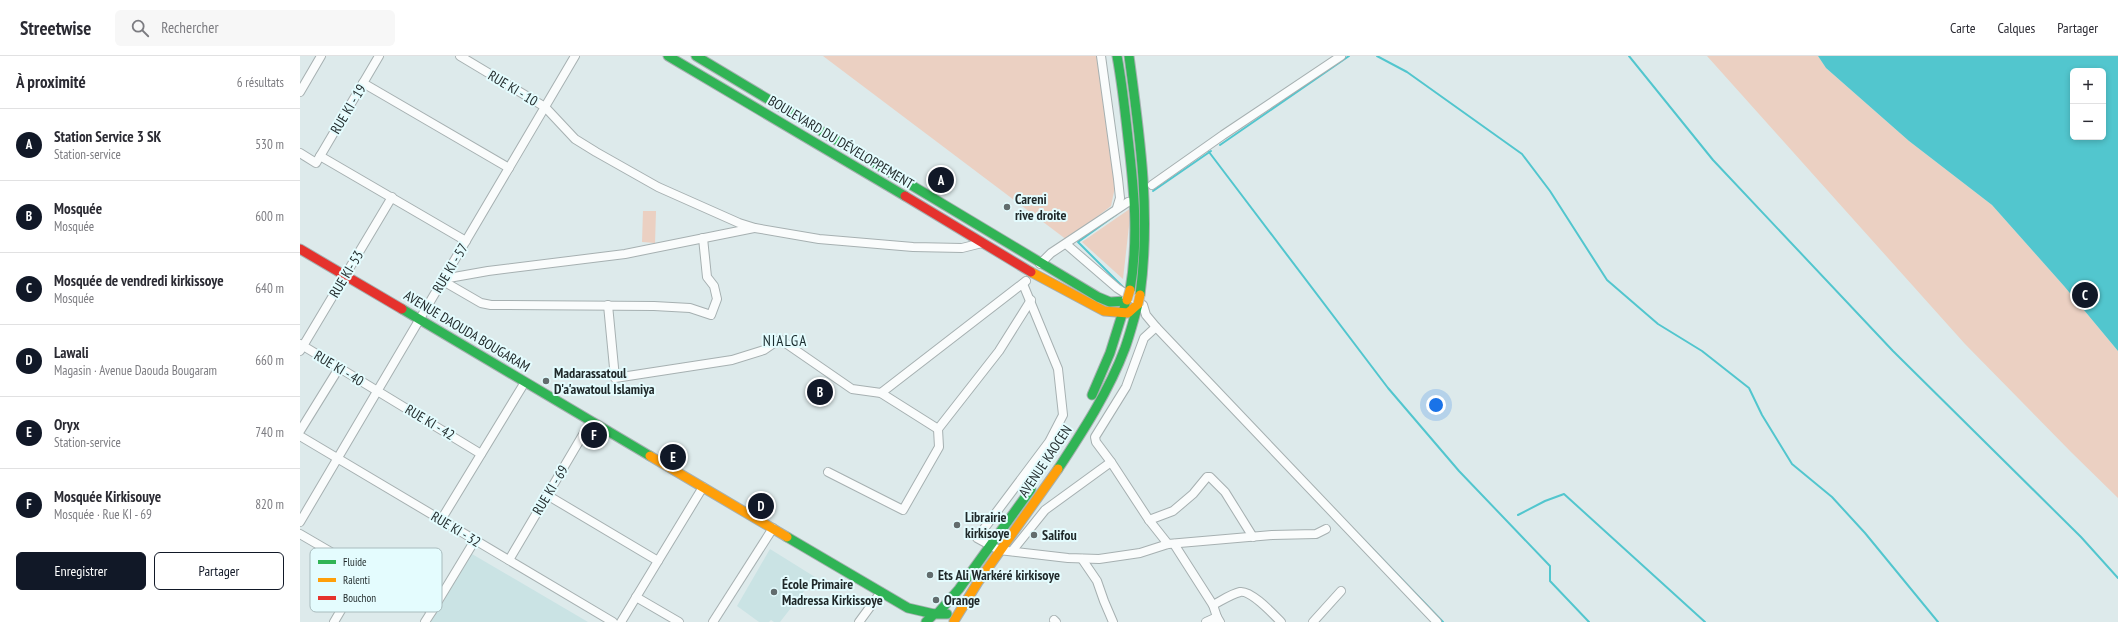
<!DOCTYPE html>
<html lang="fr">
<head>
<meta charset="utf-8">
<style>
	:root { --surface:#fff; --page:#f7f7f7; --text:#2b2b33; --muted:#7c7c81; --line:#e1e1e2; --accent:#111827 }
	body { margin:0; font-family:"PT Sans Narrow",sans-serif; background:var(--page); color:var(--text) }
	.controls { position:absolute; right:12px; top:12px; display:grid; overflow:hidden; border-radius:6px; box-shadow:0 2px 6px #0003 }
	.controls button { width:36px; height:36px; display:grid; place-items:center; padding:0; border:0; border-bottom:1px solid var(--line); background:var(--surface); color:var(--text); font:20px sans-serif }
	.you { position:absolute; left:1136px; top:349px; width:14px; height:14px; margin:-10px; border:3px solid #fff; border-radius:50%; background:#1a73e8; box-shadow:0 0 0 6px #1a73e833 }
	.badge { display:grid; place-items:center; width:26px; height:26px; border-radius:50%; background:var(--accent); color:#fff; font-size:13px; font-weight:700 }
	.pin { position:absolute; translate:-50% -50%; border:2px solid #fff; box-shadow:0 1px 4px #0006 }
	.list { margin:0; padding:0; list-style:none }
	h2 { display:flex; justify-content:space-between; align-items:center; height:52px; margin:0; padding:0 16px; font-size:17px }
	h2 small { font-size:13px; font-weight:400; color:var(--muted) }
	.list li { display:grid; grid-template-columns:26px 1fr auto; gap:12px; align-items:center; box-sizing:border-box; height:72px; padding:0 16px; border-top:1px solid var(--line) }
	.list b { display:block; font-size:15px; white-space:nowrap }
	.list p { margin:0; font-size:13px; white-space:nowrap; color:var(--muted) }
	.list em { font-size:13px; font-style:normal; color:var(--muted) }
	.actions { display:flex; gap:8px; padding:12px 16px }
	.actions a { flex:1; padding:9px 0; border:1px solid var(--accent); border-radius:6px; text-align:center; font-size:14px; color:var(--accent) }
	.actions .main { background:var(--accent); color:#fff }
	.icon { flex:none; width:22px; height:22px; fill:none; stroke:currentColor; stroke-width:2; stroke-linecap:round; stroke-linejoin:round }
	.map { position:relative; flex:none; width:1818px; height:566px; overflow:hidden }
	header { display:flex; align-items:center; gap:24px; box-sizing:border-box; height:56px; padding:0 20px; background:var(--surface); border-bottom:1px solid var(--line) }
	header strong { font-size:19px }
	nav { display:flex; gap:22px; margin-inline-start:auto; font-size:14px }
	.search { width:280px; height:36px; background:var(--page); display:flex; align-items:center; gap:10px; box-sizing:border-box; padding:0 14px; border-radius:6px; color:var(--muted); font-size:15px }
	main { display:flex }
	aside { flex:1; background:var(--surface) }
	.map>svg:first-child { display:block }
	.built { fill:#cae3e4 }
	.green { fill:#ebd0c2 }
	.water { fill:#52c6ce; fill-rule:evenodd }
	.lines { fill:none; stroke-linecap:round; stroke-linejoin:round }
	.stream { stroke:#52c6ce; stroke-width:2 }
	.street-casing { stroke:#a6b0b1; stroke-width:10 }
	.fast-casing { stroke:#a6b0b1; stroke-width:11 }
	.slow-casing { stroke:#a6b0b1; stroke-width:11 }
	.jam-casing { stroke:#a6b0b1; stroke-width:11 }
	.street { stroke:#fafcfc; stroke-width:8 }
	.fast { stroke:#30b455; stroke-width:9 }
	.slow { stroke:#ff9f0a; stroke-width:9 }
	.jam { stroke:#e5322d; stroke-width:9 }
	.slow-bridge-casing { stroke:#bec5c5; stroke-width:11; stroke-linecap:butt }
	.slow-bridge { stroke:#ff9f0a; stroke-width:9 }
	.poi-dot { fill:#626c6d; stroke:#e4fcfe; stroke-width:1.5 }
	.labels { text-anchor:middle; stroke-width:4; stroke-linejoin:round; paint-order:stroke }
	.street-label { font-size:14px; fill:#1f2829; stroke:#e4fcfe }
	.poi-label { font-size:14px; font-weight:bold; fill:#1f2829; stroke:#e4fcfe; text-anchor:start }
	.neighbourhood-label { font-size:15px; letter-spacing:1px; fill:#1b2e30; stroke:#e4fcfe }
	.key { fill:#e4fcfe; stroke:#a9bcbe; stroke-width:1 }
	.key-label { font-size:11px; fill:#1f2829 }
</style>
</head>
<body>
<header>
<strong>Streetwise</strong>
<div class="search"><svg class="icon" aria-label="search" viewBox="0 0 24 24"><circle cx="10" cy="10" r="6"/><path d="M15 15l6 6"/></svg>Rechercher</div>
<nav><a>Carte</a><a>Calques</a><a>Partager</a></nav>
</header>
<main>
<aside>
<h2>À proximité<small>6 résultats</small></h2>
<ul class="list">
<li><span class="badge">A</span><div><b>Station Service 3 SK</b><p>Station-service</p></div><em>530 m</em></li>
<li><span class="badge">B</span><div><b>Mosquée</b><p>Mosquée</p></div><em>600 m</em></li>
<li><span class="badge">C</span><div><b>Mosquée de vendredi kirkissoye</b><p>Mosquée</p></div><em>640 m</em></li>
<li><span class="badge">D</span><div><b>Lawali</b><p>Magasin · Avenue Daouda Bougaram</p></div><em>660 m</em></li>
<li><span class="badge">E</span><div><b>Oryx</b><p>Station-service</p></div><em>740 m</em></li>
<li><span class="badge">F</span><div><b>Mosquée Kirkisouye</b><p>Mosquée · Rue KI - 69</p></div><em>820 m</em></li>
</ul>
<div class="actions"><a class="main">Enregistrer</a><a>Partager</a></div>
</aside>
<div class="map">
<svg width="1818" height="566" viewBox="0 0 1818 566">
	<rect width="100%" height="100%" fill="#ddeaeb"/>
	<g class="built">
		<path d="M470,493L515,521L480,566H474L471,564L469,566H459L437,550Z"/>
		<path d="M172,498L288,566H131Z"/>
	</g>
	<g class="green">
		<path d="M523,0H798L815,131L811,150L767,184Z"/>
		<path d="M1407,0H1518L1526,12L1609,85L1692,149L1764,230L1818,295V442L1771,396L1665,288Z"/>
		<path d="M831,152L823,223L782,186Z"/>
		<path d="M343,155H356L355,187L342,186Z"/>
	</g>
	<path class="water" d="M1518,0H1818V295L1764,230L1692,149L1609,85L1526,12ZM1773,15H1803V81H1773Z"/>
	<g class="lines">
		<g class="stream">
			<path d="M1077,0L1107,16L1222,98L1250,135L1307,224L1358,268L1402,295L1449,332L1462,359L1492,408L1532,441L1565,477L1638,566"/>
			<path d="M1329,0L1413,104L1593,295L1781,481L1818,522"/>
			<path d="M920,89L1049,0"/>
			<path d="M909,96L1088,332L1159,415L1250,510V525L1289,566"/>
			<path d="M853,135L911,95"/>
			<path d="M817,158L778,186L825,233"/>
			<path d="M1218,459L1245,445L1264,438L1405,566"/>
			<path d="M1060,480L1143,566"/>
		</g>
		<g class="street-casing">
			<g id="street">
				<path d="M160,0L245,51L275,83L296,96L358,131L439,167L455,172L519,183L613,191L662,192L682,187"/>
				<path d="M801,0L818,123L820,142L817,152"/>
				<path d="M63,27L209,112"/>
				<path d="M0,36L21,0"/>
				<path d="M0,97L16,107L79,0"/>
				<path d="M20,100L166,185"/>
				<path d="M852,129L923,79L1041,0"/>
				<path d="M766,188L817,232L843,249L846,259L856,271L1137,566"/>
				<path d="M740,208L751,197L828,146"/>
				<path d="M143,223L188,215L325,198L454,172"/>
				<path d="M143,225L181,247L191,249L354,250L390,252L411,259L417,243L414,230L407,221L403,182"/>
				<path d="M723,228L758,313L763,359L749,386L677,482L699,494L768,502L799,503L840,497L868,488L972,479L1016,478L1026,473"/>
				<path d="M308,249L315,322L432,304L464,294L477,285L481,284L552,333L581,337L638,373"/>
				<path d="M0,288L181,398"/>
				<path d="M0,295L92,141"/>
				<path d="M581,337L726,225"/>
				<path d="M0,375L39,312"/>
				<path d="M0,380L313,566"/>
				<path d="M811,406L796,386L795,381L826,331L844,282L856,271"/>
				<path d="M528,416L603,454L639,391L638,373L699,295L731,244"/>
				<path d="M247,439L358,505L403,431"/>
				<path d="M141,464L225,326"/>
				<path d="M849,464L873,455L893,438L907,421H910L925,436L953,481"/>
				<path d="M0,466L275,0"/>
				<path d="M0,478L132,555L175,484"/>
				<path d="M874,488L913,549L917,561L920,566"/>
				<path d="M712,495L745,454L811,406L849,464L868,488"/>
				<path d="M782,503L797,525L804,545L813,566"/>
				<path d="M209,504L291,365"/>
				<path d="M336,541L379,566"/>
				<path d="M913,549C921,545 931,538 940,536C951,534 973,558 981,566"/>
				<path d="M754,564L756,566"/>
				<path d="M34,566L64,515"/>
				<path d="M125,566L132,555"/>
				<path d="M321,566L358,505"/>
				<path d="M413,566L473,472"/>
				<path d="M559,566L581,536"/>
				<path d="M906,566L917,561"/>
				<path d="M1013,566L1041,535"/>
			</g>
		</g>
		<g class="fast-casing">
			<g id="fast">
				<path d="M368,0L605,140"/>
				<path d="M396,0L798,241L810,246L826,245"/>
				<path d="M817,0C822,27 825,54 828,82C834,133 839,182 830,234"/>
				<path d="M829,0C840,81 851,157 840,239"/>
				<path d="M102,253L350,400"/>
				<path d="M792,339L810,297L825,249"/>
				<path d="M758,413C783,375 809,335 825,292C830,278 834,263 838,248"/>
				<path d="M487,481L608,552L634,558"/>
				<path d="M638,557L659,533L731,433"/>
				<path d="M626,566L634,558H647"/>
			</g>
		</g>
		<g class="slow-casing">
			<g id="slow">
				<path d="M731,216L804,255L828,257L838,248"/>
				<path d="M350,400L487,481"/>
				<path d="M654,565L678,526L758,413"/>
			</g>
		</g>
		<g class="jam-casing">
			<g id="jam">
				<path d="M605,140L731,216"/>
				<path d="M0,193L102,253"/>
			</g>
		</g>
		<use href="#street" class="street"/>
		<use href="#fast" class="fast"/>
		<use href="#slow" class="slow"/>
		<use href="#jam" class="jam"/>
		<g class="slow-bridge-casing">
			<g id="slow-bridge">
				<path d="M827,244L830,234"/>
				<path d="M838,248L840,239"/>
			</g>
		</g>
		<use href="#slow-bridge" class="slow-bridge"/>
	</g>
	<g class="poi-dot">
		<circle cx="707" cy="151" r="4"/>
		<circle cx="246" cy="325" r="4"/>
		<circle cx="657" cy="469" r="4"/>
		<circle cx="734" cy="479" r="4"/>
		<circle cx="630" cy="519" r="4"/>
		<circle cx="474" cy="536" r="4"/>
		<circle cx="636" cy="544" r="4"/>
	</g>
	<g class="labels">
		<g class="street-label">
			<text transform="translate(213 32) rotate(31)" y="5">RUE KI - 10</text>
			<text transform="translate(48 53) rotate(-59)" y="5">RUE KI - 19</text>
			<text transform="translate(541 86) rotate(31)" y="5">BOULEVARD DU DÉVELOPPEMENT</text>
			<text transform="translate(150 212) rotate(-59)" y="5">RUE KI - 57</text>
			<text transform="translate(46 218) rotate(-59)" y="5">RUE KI- 53</text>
			<text transform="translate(167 275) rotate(31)" y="5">AVENUE DAOUDA BOUGARAM</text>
			<text transform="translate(39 312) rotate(31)" y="5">RUE KI - 40</text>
			<text transform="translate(130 366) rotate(31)" y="5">RUE KI - 42</text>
			<text transform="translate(745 405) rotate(-56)" y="5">AVENUE KAOCEN</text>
			<text transform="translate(250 434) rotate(-59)" y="5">RUE KI - 69</text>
			<text transform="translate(156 473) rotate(31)" y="5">RUE KI - 32</text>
		</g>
		<g class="poi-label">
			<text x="715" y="148">Careni<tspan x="715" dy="16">rive droite</tspan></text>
			<text x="254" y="322">Madarassatoul<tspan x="254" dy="16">D'a'awatoul Islamiya</tspan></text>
			<text x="665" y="466">Librairie<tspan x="665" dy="16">kirkisoye</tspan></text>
			<text x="742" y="484">Salifou</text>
			<text x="638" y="524">Ets Ali Warkéré kirkisoye</text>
			<text x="482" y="533">École Primaire<tspan x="482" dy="16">Madressa Kirkissoye</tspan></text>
			<text x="644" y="549">Orange</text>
		</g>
		<g class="neighbourhood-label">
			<text x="485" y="290">NIALGA</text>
		</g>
	</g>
	<rect x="10" y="492" width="132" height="64" rx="6" class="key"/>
	<rect x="18" y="504" width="18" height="4" fill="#30b455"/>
	<rect x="18" y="522" width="18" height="4" fill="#ff9f0a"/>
	<rect x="18" y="540" width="18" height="4" fill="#e5322d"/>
	<g class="key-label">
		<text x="43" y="510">Fluide</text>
		<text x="43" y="528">Ralenti</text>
		<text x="43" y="546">Bouchon</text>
	</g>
</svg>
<div class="controls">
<button>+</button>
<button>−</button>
</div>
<div class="you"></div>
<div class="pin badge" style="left:641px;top:124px">A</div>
<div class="pin badge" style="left:520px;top:336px">B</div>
<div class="pin badge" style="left:1785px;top:239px">C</div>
<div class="pin badge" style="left:461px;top:450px">D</div>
<div class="pin badge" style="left:373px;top:401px">E</div>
<div class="pin badge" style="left:294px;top:379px">F</div>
</div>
</main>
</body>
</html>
